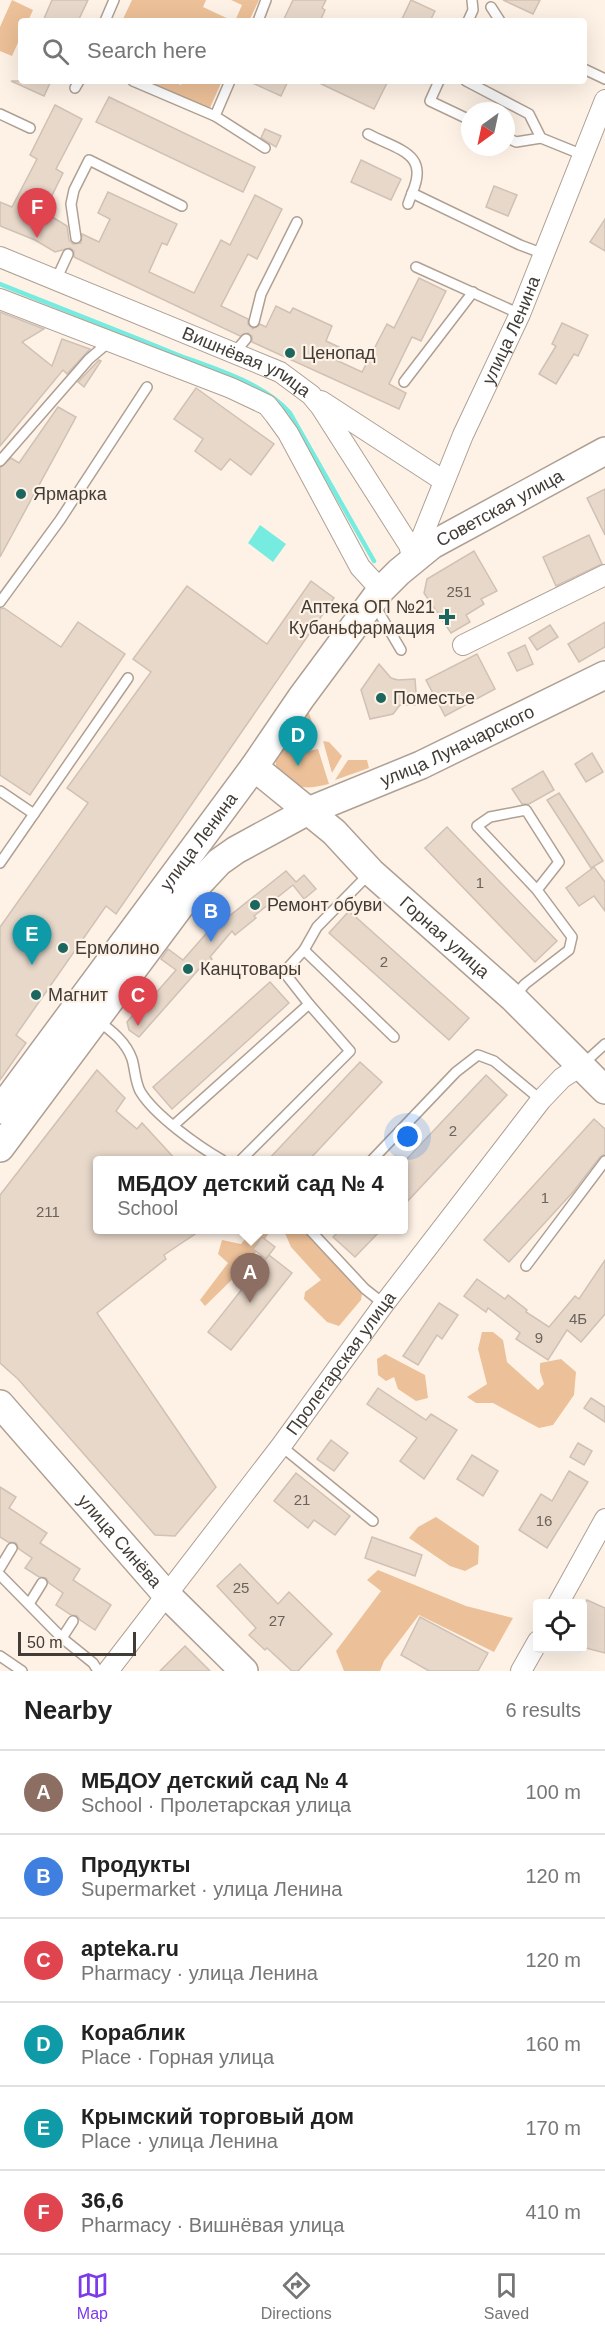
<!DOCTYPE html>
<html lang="en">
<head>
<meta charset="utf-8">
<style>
	:root { --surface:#fff; --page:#f6f6f6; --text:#222; --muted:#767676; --line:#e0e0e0; --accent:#7c3aed }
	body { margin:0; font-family:Helvetica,sans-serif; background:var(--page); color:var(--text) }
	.controls { position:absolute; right:18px; bottom:18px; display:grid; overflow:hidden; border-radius:6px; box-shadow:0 6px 24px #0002 }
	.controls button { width:54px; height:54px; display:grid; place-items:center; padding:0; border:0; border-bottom:2px solid var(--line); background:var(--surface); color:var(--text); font:30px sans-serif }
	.compass { position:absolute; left:461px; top:102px; width:54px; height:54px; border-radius:50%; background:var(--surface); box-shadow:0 6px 24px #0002; rotate:213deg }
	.scale { position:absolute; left:18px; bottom:15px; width:118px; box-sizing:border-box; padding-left:6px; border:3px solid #423c36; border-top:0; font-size:16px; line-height:21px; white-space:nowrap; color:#423c36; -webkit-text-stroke:4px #fef2e6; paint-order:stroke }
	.you { position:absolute; left:408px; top:1137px; width:21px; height:21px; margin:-15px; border:4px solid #fff; border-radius:50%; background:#1a73e8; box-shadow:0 0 0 9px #1a73e833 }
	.badge { display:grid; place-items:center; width:39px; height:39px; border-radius:50%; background:var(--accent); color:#fff; font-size:20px; font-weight:700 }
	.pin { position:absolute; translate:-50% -50px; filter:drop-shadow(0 2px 3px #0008) }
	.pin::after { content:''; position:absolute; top:32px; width:21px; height:18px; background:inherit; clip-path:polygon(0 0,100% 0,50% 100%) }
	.popup { position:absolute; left:93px; top:1156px; width:315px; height:78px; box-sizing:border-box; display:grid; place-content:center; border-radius:6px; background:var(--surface); filter:drop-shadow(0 2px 4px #0005); font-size:20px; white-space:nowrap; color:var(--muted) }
	.popup b { font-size:22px; color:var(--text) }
	.popup::after { content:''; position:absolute; left:50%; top:100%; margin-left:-12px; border:12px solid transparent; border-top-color:var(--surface) }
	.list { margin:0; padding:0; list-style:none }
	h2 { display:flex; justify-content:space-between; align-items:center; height:78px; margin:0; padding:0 24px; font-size:26px }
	h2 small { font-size:20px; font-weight:400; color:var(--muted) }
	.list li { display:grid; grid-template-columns:39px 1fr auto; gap:18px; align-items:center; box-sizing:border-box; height:84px; padding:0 24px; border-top:2px solid var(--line) }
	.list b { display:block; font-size:22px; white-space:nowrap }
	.list p { margin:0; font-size:20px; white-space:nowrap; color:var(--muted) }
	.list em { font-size:20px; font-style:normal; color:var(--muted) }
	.icon { flex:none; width:33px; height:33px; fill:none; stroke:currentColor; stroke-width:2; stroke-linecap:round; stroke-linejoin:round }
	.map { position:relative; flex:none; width:605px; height:1671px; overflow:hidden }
	.search { position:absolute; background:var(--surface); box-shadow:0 6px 24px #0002; left:18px; right:18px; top:18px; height:66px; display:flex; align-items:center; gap:15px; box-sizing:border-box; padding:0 21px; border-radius:6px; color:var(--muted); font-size:22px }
	.sheet { height:582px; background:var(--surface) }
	nav { display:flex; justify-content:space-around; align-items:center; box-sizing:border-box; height:84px; border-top:2px solid var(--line); background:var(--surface); font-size:16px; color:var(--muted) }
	nav a { display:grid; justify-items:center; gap:3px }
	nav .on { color:var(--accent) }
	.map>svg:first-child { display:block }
	.green { fill:#ecc098 }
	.water { fill:#75ecdf }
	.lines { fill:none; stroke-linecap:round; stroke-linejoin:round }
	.stream { stroke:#75ecdf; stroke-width:4.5 }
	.building { fill:#e7d8ca; stroke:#d0c1b4; stroke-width:1.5 }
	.lane-casing { stroke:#afa093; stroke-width:12 }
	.street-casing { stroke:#afa093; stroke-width:22 }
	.secondary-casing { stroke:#afa093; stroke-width:30 }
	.lane { stroke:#fff; stroke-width:9 }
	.street { stroke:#fff; stroke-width:20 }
	.secondary { stroke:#fff; stroke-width:27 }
	.poi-dot { fill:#1b665f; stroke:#fef2e6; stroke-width:2 }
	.labels { text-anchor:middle; stroke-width:4.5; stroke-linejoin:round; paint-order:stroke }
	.number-label { font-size:15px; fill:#6b635b }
	.street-label { font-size:18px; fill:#423c36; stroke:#fef2e6 }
	.poi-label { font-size:18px; fill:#423c36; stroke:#fef2e6; text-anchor:start }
</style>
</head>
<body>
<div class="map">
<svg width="605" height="1671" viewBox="0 0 605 1671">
	<rect width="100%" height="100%" fill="#fef2e6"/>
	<g class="green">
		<path d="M12,0L33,10L28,21H21V36L12,56L0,51V27Z"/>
		<path d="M132,0H206L203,7L233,21H122Z"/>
		<path d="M231,0H259L249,21H235L242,5Z"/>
		<path d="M146,81H172L181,85L183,81H222L209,110Z"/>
		<path d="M308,710L315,732L300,735L305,752L318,749L329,784C298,791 299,788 276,767L275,754Z"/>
		<path d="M323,741L329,742L342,756L332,773Z"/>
		<path d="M348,760H367L369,768L335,780Z"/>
		<path d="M252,1230H303L363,1288L361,1300L339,1326L327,1322L304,1299L305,1292L321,1280L291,1247L284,1231L271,1230L248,1264L205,1306L200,1300L228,1263L218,1254L222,1240L241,1244Z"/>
		<path d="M482,1332H493L503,1340L507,1362L538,1390L544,1384L540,1372V1363L561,1359L576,1372L574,1395L553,1425L539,1428L493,1403H476L467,1397L487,1384L478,1349Z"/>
		<path d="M385,1354L425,1375L428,1398L416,1401L398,1389L394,1377L386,1381L378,1375L377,1359Z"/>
		<path d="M436,1517L479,1546L478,1564L465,1571L450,1566L409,1538L418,1527Z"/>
		<path d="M378,1570L466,1606L513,1618L494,1652L419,1615L384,1661L380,1671H344L336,1651L381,1591L367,1580Z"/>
	</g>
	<path class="water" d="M260,525L286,544L273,562L248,543Z"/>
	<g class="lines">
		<path class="stream" d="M0,284C60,308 119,331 178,355C215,369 264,383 290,413L374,561"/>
	</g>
	<g class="building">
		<path d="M52,0H88L78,21H43Z"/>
		<path d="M293,0H326L322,8L325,10L320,21H283Z"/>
		<path d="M411,0L435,11L430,21H401Z"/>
		<path d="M503,0H540L533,14Z"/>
		<path d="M11,81H51L44,96Z"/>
		<path d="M248,81H288L281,96Z"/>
		<path d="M315,81H388L374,109Z"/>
		<path d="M109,97L255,167L243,192L96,122Z"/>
		<path d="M55,105L82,119L56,169L63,173L44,212L67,226L69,240L73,244L81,243L82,234L99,242L110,219L98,213L108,192L177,224L167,245L162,243L149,272L194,293L221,240L230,245L255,195L282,209L257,259L248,254L221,306L248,319V324L253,329L260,324L266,327L276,306L290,313L293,308L332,326L326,341L341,348L336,360L362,372L387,324L394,328L419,278L446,291L421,341L412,337L389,384L406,393L399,409L252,342V336L248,333L240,336L107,273L74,257V251L70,248L55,252L35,240L0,226V202L12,207L37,159L30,155Z"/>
		<path d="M265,129L281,136L276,147L261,138Z"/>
		<path d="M361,160L401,179L391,200L351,182Z"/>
		<path d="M494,186L517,195L508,216L486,207Z"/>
		<path d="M605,219V251L590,242Z"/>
		<path d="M0,312L44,329L22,342L52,366L62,339L90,349L67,374L63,370L0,446Z"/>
		<path d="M562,323L588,335L578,356L574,354L556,384L539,374L556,346L552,344Z"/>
		<path d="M99,360L101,361L84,387L78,382Z"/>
		<path d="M196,388L274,444L251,475L230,459L221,470L195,451L203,439L174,419Z"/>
		<path d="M58,407L76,417L0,557V468L11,458L19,463Z"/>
		<path d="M605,489V535L587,498Z"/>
		<path d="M589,535L602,564L556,586L543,557Z"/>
		<path d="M474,551L497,591L481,599L484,604L466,615L470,622L451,633L424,593L427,579Z"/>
		<path d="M311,581L334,598L116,914L106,906L16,1035L26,1043L0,1080V927L88,803L67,788L151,672L133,659L187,586L267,644Z"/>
		<path d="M4,608L61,647L78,622L125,654L30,795L0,775V609Z"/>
		<path d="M605,622V647L579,662L568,644Z"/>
		<path d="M550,625L558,637L537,650L529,638Z"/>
		<path d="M525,645L533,664L517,671L508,653Z"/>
		<path d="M477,654L495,689L445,716L426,680Z"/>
		<path d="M379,664L391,678L398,680L415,679L417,705H400L393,714L370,719L361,690Z"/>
		<path d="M592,753L603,772L586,782L575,764Z"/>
		<path d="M543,771L554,790L529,804H522L512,789Z"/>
		<path d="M559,793L603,861L591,868L547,800Z"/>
		<path d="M447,827L557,941L535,962L425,848Z"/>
		<path d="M594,867L605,882V911L594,896L579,906L566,888Z"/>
		<path d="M286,871L296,882L304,875L316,889L304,899L293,885L254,916L256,918L235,935L232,931L210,957L212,959L202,971L199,969L139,1037L129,1030L127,1022L147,999L149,1001L176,970L161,959L168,949L183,960L212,927L214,928Z"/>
		<path d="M349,911L469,1018L449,1040L329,933Z"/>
		<path d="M270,982L289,1003L172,1109L153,1087Z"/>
		<path d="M360,1062L382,1082L308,1161H267Z"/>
		<path d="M97,1070L125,1098L116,1111L137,1129L142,1123L177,1161H97V1230H201L164,1255L166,1259L97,1313L216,1487L175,1536L155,1535L18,1379L0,1363V1195Z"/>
		<path d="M486,1075L507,1095L403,1206V1163Z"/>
		<path d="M594,1119L605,1129V1154L600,1157L573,1192L509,1262L484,1240Z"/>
		<path d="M340,1230H381L355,1257L333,1237Z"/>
		<path d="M262,1237L275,1247L266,1259L253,1249Z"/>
		<path d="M269,1255L292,1273L231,1350L208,1332Z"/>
		<path d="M605,1260V1314L581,1342L567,1330L548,1360L516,1339L520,1333L488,1308L486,1312L464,1296L477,1279L505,1299L508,1295L527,1310L526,1312L549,1327L575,1296L579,1299Z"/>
		<path d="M439,1303L458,1315L442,1339L437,1335L418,1365L403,1356Z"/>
		<path d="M378,1388L426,1420L431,1414L457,1430L424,1479L400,1461L417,1438L367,1404Z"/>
		<path d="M591,1398L605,1407V1422L584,1408Z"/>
		<path d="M331,1440L348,1453L334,1471L317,1459Z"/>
		<path d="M578,1443L592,1451L584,1465L570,1457Z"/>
		<path d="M472,1455L498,1471L483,1496L457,1479Z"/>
		<path d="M569,1471L588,1482L547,1548L519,1530L541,1494L552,1501Z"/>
		<path d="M296,1473L350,1516L335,1535L314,1520L308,1528L274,1501Z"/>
		<path d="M0,1487L16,1497L9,1508L47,1533L40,1543L80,1569L73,1580L111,1605L95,1630L80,1620L77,1616L71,1615L56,1605L63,1593L49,1583L46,1578L39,1577L25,1568L32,1558L19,1549L16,1543L8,1542L0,1537Z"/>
		<path d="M372,1537L422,1555L415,1576L365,1558Z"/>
		<path d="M240,1564L278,1604L289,1592L332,1634L298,1671H292L267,1648L265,1650L249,1635L256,1628L217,1586Z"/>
		<path d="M587,1600L605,1608V1653L582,1647V1609Z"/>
		<path d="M420,1617L488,1653L478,1671H429L401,1655Z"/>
		<path d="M185,1646L210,1671H160Z"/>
	</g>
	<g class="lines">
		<g class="lane-casing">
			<g id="lane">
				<path d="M491,7L500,21"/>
				<path d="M105,21L114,0"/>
				<path d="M258,21L266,0"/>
				<path d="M468,21L473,10L472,0"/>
				<path d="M584,69L605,79"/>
				<path d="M133,81L215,116L265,148"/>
				<path d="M439,81L430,101L470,120"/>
				<path d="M466,81L529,114L541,138"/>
				<path d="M75,88L79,81"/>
				<path d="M0,114L30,128"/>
				<path d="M215,116L230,81"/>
				<path d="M368,134C398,150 430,153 412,193L520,245L544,254"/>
				<path d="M506,137L516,142L541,138L583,155"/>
				<path d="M408,204L412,193"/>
				<path d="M76,238L71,204L74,190L89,160L182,206"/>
				<path d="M416,267L520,314"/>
				<path d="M56,280L68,254"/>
				<path d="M254,322L261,294L297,222"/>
				<path d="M234,353L246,339"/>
				<path d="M404,382L473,292"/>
				<path d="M0,461L89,359L109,342"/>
				<path d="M0,602L60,520L147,387"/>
				<path d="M374,604L401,650"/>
				<path d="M0,791L34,814"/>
				<path d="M0,863L128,678"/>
				<path d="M304,950L394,1037"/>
				<path d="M514,997L525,984L569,950L572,937L537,890L477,826L490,817L526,810L559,862L537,890"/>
				<path d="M309,1004L284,972L304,950L317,927L369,874"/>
				<path d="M98,1021C112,1031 126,1042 132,1059C135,1069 135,1081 140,1091C154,1115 198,1146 222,1160"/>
				<path d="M583,1064L605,1044"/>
				<path d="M174,1125L309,1004L350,1051L241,1160"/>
				<path d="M372,1160L456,1072L478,1055L494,1061L541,1100"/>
				<path d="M310,1230L365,1289L384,1304"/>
				<path d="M526,1266L605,1161"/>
				<path d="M281,1446L373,1521"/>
				<path d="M0,1568L12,1548"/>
				<path d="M0,1575L62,1638L93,1663L98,1671"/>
				<path d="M29,1604L42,1583"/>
				<path d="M62,1638L73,1621"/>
				<path d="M0,1656L22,1671"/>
			</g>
		</g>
		<g class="street-casing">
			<g id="street">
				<path id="s1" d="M0,257L280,372L311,395L321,407L409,545L413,560"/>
				<path d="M0,299L231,388L267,405L275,415L288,433L360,567L381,590"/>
				<path d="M321,401L444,481"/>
				<path id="s2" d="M413,559L463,435L520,314L605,100"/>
				<path d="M463,645L605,575"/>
				<path d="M558,1604L605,1519"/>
				<path id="s3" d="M108,1671L281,1446L384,1304L541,1100L562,1078L582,1065"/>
				<path d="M521,1671L538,1641"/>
			</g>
		</g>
		<g class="secondary-casing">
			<g id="secondary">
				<path id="s4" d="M254,767L334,832L371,872L513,998L605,1090"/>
				<path id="s5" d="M0,1110L254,767L301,698L381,590L399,572L432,545L605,451"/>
				<path id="s6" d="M0,1148L190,893L219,862L236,850L306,812L421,765L605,675"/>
				<path id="s7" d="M0,1404L166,1594L244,1671"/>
			</g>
		</g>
		<use href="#lane" class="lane"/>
		<use href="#street" class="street"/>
		<use href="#secondary" class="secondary"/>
	</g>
	<g class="poi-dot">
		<circle cx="290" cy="353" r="6"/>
		<circle cx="21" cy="494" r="6"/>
		<path d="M444 608h6v6h6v6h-6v6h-6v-6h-6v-6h6z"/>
		<circle cx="381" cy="698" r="6"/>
		<circle cx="255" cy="905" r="6"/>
		<circle cx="63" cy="948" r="6"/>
		<circle cx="188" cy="969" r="6"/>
		<circle cx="36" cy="995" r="6"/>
	</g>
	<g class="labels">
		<g class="number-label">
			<text x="459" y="597">251</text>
			<text x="480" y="888">1</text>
			<text x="384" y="967">2</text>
			<text x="453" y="1136">2</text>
			<text x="545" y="1203">1</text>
			<text x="48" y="1217">211</text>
			<text x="578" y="1324">4Б</text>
			<text x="539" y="1343">9</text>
			<text x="302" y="1505">21</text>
			<text x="544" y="1526">16</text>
			<text x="241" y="1593">25</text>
			<text x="277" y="1626">27</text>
		</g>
		<g class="street-label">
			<text dy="6" stroke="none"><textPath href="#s2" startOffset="249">улица Ленина</textPath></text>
			<text dy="6" stroke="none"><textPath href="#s1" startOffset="268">Вишнёвая улица</textPath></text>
			<text dy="6" stroke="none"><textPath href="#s5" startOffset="790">Советская улица</textPath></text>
			<text dy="6" stroke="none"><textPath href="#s6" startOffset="626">улица Луначарского</textPath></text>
			<text dy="6" stroke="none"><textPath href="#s5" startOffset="334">улица Ленина</textPath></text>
			<text dy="6" stroke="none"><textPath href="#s4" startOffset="256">Горная улица</textPath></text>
			<text dy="6" stroke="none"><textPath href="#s3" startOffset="386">Пролетарская улица</textPath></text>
			<text dy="6" stroke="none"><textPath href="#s7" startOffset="182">улица Синёва</textPath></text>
		</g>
		<g class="poi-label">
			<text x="302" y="359">Ценопад</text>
			<text x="33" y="500">Ярмарка</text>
			<text x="435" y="613" text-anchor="end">Аптека ОП №21<tspan x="435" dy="21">Кубаньфармация</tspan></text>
			<text x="393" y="704">Поместье</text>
			<text x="267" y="911">Ремонт обуви</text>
			<text x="75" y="954">Ермолино</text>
			<text x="200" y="975">Канцтовары</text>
			<text x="48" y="1001">Магнит</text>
		</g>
	</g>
</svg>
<div class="controls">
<button><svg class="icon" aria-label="locate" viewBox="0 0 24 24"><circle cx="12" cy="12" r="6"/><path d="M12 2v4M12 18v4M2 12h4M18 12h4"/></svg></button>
</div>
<svg class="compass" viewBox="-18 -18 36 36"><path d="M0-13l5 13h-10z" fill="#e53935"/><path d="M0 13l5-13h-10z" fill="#767676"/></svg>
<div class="scale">50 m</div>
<div class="you"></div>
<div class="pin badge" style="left:250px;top:1303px;background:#8d6e63">A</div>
<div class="popup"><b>МБДОУ детский сад № 4</b>School</div>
<div class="pin badge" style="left:211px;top:942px;background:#3f7fe0">B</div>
<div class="pin badge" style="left:138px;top:1026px;background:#e0444e">C</div>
<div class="pin badge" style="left:298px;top:766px;background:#0f9aa8">D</div>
<div class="pin badge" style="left:32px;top:965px;background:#0f9aa8">E</div>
<div class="pin badge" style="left:37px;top:238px;background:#e0444e">F</div>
<div class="search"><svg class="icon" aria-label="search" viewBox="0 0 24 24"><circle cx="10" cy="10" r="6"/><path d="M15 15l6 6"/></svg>Search here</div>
</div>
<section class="sheet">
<h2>Nearby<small>6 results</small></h2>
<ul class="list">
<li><span class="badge" style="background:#8d6e63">A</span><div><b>МБДОУ детский сад № 4</b><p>School · Пролетарская улица</p></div><em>100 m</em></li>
<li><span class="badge" style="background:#3f7fe0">B</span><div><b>Продукты</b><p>Supermarket · улица Ленина</p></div><em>120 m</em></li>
<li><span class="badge" style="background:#e0444e">C</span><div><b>apteka.ru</b><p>Pharmacy · улица Ленина</p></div><em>120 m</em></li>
<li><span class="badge" style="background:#0f9aa8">D</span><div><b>Кораблик</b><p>Place · Горная улица</p></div><em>160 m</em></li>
<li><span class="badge" style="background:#0f9aa8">E</span><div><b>Крымский торговый дом</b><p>Place · улица Ленина</p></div><em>170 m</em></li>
<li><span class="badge" style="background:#e0444e">F</span><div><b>36,6</b><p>Pharmacy · Вишнёвая улица</p></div><em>410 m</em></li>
</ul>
</section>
<nav>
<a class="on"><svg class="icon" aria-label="map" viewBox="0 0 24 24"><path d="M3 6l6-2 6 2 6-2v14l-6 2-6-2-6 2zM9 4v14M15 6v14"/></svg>Map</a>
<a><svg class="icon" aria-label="directions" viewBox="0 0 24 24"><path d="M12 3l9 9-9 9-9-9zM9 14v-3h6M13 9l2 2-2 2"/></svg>Directions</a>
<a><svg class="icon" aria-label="saved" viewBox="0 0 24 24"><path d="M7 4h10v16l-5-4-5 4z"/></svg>Saved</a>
</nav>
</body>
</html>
